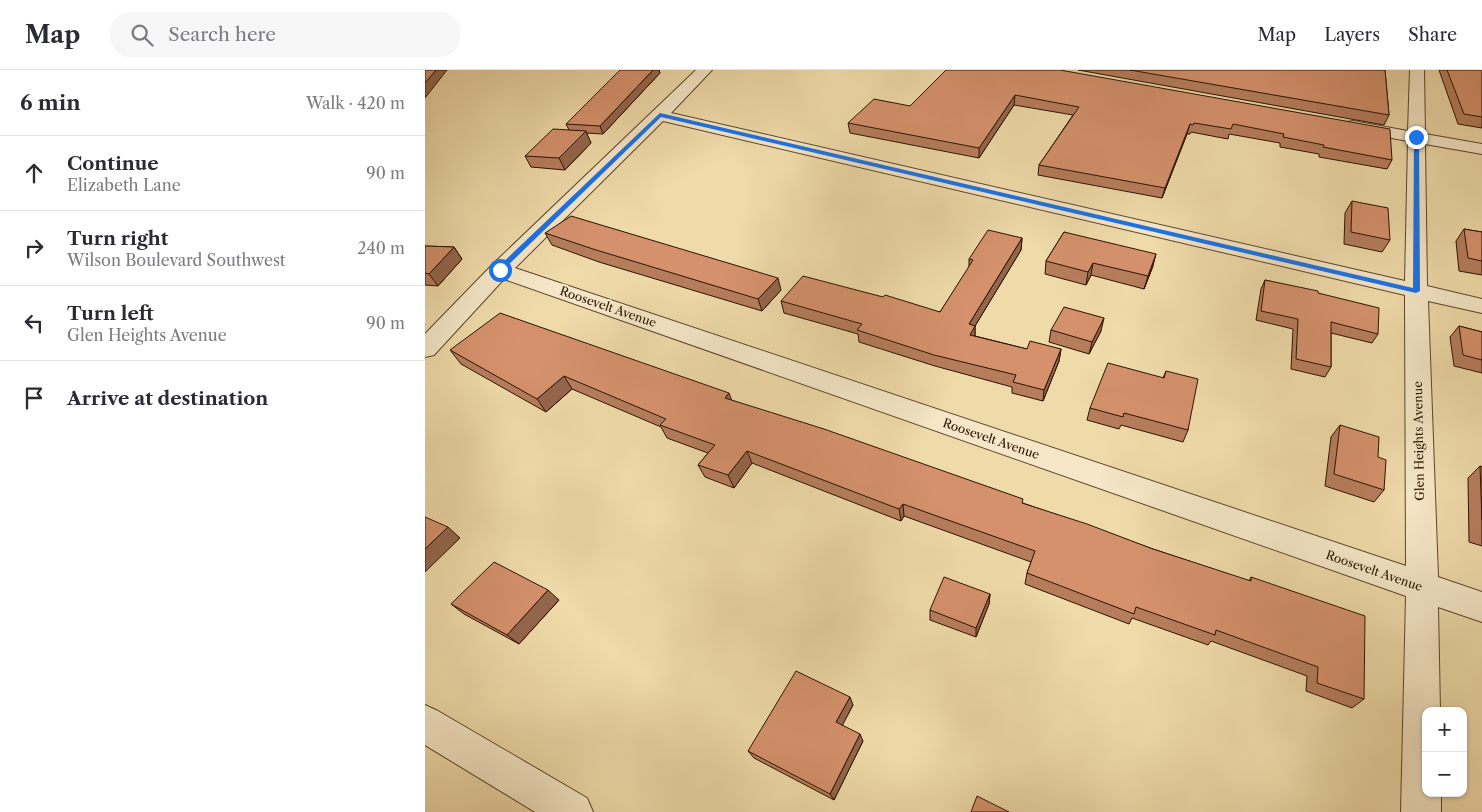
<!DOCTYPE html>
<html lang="en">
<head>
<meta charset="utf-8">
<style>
	:root { --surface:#fff; --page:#f7f7f7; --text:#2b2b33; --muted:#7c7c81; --line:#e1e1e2 }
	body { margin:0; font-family:"Libre Caslon Text",serif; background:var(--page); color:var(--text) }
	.controls { position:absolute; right:15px; bottom:15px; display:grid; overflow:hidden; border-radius:10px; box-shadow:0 1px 4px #0004 }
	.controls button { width:45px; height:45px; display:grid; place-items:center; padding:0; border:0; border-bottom:1px solid var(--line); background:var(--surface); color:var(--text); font:25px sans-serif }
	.stop { position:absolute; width:15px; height:15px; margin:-11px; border:4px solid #1a73e8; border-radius:50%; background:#fff }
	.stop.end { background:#1a73e8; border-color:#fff; box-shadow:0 1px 5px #0008 }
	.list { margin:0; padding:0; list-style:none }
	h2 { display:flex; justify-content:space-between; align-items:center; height:65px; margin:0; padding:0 20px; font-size:21px }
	h2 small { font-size:16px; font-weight:400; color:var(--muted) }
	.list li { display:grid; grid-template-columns:32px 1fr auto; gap:15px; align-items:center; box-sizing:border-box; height:75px; padding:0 20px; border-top:1px solid var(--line) }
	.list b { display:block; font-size:19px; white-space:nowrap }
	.list p { margin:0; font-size:16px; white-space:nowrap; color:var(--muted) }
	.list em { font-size:16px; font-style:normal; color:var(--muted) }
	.icon { flex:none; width:28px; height:28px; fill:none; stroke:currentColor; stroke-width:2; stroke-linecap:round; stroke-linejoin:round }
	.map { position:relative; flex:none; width:1057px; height:742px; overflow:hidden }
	header { display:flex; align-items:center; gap:30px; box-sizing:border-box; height:70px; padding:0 25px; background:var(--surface); border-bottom:1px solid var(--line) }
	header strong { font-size:24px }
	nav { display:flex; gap:28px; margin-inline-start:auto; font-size:18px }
	.search { width:350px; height:45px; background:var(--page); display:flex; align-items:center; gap:12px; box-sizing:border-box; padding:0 18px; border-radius:20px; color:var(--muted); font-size:19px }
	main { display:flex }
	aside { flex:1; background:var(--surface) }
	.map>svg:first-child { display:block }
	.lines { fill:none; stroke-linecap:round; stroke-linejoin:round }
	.street-casing { stroke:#5c452a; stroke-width:2 }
	.street { fill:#f5e7c7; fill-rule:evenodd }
	.wall { fill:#b67d5d; stroke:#2b1300 }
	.shaded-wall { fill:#94664c; stroke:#2b1300 }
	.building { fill:#d4916c; stroke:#2b1300 }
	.route { fill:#1a73e8 }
	.labels { text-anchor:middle; stroke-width:4.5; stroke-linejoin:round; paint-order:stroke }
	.street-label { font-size:12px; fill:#2b1300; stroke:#f5e7c7 }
</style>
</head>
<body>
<header>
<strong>Map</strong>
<div class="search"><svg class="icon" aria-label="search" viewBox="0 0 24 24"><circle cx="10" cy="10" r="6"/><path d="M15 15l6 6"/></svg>Search here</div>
<nav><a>Map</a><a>Layers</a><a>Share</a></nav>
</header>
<main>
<aside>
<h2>6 min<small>Walk · 420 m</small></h2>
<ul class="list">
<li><svg class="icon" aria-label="ahead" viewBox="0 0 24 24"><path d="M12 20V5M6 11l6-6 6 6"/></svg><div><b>Continue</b><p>Elizabeth Lane</p></div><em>90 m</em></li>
<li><svg class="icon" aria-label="right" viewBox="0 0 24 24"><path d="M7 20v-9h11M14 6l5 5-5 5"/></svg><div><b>Turn right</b><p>Wilson Boulevard Southwest</p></div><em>240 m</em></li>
<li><svg class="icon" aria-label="left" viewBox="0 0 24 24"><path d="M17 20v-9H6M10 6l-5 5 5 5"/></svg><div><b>Turn left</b><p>Glen Heights Avenue</p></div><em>90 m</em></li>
<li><svg class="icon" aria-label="arrive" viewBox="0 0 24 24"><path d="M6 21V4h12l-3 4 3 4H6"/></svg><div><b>Arrive at destination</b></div></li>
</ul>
</aside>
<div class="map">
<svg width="1057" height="742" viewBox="0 0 1057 742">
	<rect width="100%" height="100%" fill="#efdaa9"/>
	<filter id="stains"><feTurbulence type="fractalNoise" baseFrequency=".004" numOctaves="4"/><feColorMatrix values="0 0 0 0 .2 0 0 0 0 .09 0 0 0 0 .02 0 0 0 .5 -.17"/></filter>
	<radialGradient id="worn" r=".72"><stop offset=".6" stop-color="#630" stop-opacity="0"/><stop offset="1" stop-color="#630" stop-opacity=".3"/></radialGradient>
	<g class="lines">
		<g class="street-casing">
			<g id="street">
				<path d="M271,0H287L246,43L980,211L983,71L928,61L922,60L920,56L922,52L928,51L983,61L985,0H999L1000,64L1057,74V84L1000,74L1002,216L1057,229V243L1003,231L1013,507L1057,522V552L1013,537L1015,641H1001V723H1016V742H976L981,526L79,209L9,285L0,287V264L67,195ZM238,51L980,225L981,496L90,198Z"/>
				<path d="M0,635L13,641L162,728L168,742H110L0,675Z"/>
			</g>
		</g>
		<use href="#street" class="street"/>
	</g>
	<g class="wall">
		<path d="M195,0H234L235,3L178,64L161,63L166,73L140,100L106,97L100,86L144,60L141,54Z"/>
		<path d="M635,0L967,90L962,99L894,87V84L855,77V73L804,64L803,69L766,62L765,64H762L737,128L613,105L614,95L648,45L589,35L554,88L425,63L423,53L485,36Z"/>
		<path d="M653,0H960L964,45L959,55Z"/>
		<path d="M1014,0H1057V58L1033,54Z"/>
		<path d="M927,131L965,170L957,182L919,174L920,143Z"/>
		<path d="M1039,159L1057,162V205L1034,201L1031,171Z"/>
		<path d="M639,162L728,196L719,219L666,205L661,215L620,204L621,191Z"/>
		<path d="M120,163L356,220L337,241L174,192L127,175Z"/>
		<path d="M597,168L596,180L550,256V266L602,279H636L634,291L618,331L587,323V317L510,296L434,272L433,264L359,243L356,231L515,242L544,198V189Z"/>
		<path d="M0,176L29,177L37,189L13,216L0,215Z"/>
		<path d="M840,210L893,223L953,264L947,273L906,263V297L900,307L866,299L868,259L831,250L836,219Z"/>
		<path d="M1034,256L1057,262V303L1029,296L1025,267Z"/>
		<path d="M626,260L676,261L664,284L624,272Z"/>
		<path d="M25,280L306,330L728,479L824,511L826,507L939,629L927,638L881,621L882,606L786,571L783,575L707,548L704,554L600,514L602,503L606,492L479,446L476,451L327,393L309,418L280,407L273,395L283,383L242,368L236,357L147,319L121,342L36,294Z"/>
		<path d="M741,301L763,360L758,372L696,355L694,359L662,350L665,338L738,308Z"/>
		<path d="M915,355L953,387L959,420L949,432L900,416L906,367Z"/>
		<path d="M1055,396L1057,397V476L1044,472L1043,408Z"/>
		<path d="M565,524L564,534L551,567L505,550V540Z"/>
		<path d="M134,530L94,574L39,544L26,534Z"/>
		<path d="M428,635L417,655L438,671L409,730L329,688L323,681Z"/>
	</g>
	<g class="shaded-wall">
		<path d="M11,0H22L0,28V13Z"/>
		<path d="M228,0H234L235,3L178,64L175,56Z"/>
		<path d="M590,25L589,35L554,88V78Z"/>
		<path d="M765,54L762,64L737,128L740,118Z"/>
		<path d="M161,61L166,73L140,100L134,88Z"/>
		<path d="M597,168L596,180L550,256V268L545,277L544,254Z"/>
		<path d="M29,177L37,189L13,216L4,204Z"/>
		<path d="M731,184L728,196L719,219L723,206Z"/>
		<path d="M668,193L666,205L661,215L663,202Z"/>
		<path d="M353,208L356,220L337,241L333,229Z"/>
		<path d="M679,248L676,261L664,284L667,272Z"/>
		<path d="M636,279L634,291L618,331L619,320Z"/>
		<path d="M139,306L147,319L121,342L112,329Z"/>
		<path d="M304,323L309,336L300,328Z"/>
		<path d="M322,381L327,393L309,418L303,405Z"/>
		<path d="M478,434L479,446L476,451L474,439Z"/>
		<path d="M23,457L35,468L0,502V479Z"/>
		<path d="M123,520L134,530L94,574L82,565Z"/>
		<path d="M565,524L564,534L551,567V558Z"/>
		<path d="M425,627L428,635L415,660L411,652Z"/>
		<path d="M435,664L438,671L409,730L405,724Z"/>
	</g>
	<g class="building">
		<path d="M0,0H11L0,13Z"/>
		<path d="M195,0H228L175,56L141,54Z"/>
		<path d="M521,0H635L965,59L967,90L898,77L899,75L858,67L859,64L808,54L806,59L769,53L768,55L765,54L740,118L614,95L654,37L590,25L554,78L423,53L449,29L485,36Z"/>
		<path d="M705,0H960L964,45Z"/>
		<path d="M1022,0H1057V47L1039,44Z"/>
		<path d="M128,59L161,61L134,88L100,86Z"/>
		<path d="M927,131L963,138L965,170L926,162Z"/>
		<path d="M146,146L353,208L333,229L168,179L120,163Z"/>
		<path d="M1039,159L1057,162V191L1043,188Z"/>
		<path d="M563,160L597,168L544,254L550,256L545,265L602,279L605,271L636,279L619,320L588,312L591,305L509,285L432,260L437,254L356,231L378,206L458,227L460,225L515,242L548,190L544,189Z"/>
		<path d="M639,162L731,184L723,206L668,193L663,202L621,191Z"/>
		<path d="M0,176L29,177L4,204L0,203Z"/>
		<path d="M840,210L893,221V223L954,238L953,264L906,252V297L871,289L873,249L836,241Z"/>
		<path d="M639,237L679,248L667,272L626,260Z"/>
		<path d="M75,243L304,323L300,328L399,359L598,429L597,433L662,454L728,479L826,511V507L940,546L939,629L892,613L893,597L791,560L790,565L711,537L709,544L602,503L610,481L478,434L474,439L322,381L303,405L273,395L290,375L235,355L241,349L139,306L112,329L25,280Z"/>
		<path d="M1034,256L1057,262V290L1038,285Z"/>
		<path d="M683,293L739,308L741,301L773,309L763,360L699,343L698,347L665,338Z"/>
		<path d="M915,355L954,367L953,387L961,390L959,420L909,404Z"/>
		<path d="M1055,396L1057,397V450Z"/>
		<path d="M0,447L23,457L0,479Z"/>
		<path d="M69,492L123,520L82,565L26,534Z"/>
		<path d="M519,507L565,524L551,558L505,540Z"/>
		<path d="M371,601L425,627L411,652L435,664L405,724L323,681Z"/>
		<path d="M552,726L584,742H546Z"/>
	</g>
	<path class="route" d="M235,43L988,218L989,67L991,65L994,67L995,221L991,223L236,47L77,201H72V198Z"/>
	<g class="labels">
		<g class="street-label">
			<text transform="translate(183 237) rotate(19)" y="4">Roosevelt Avenue</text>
			<text transform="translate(566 369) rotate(19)" y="4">Roosevelt Avenue</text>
			<text transform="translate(994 371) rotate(-91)" y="4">Glen Heights Avenue</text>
			<text transform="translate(949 501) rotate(19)" y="4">Roosevelt Avenue</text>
		</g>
	</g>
	<rect width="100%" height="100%" filter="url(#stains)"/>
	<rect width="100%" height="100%" fill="url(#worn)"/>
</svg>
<div class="controls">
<button>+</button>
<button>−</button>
</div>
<div class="stop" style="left:75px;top:200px"></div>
<div class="stop end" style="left:991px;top:67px"></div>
</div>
</main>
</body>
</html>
